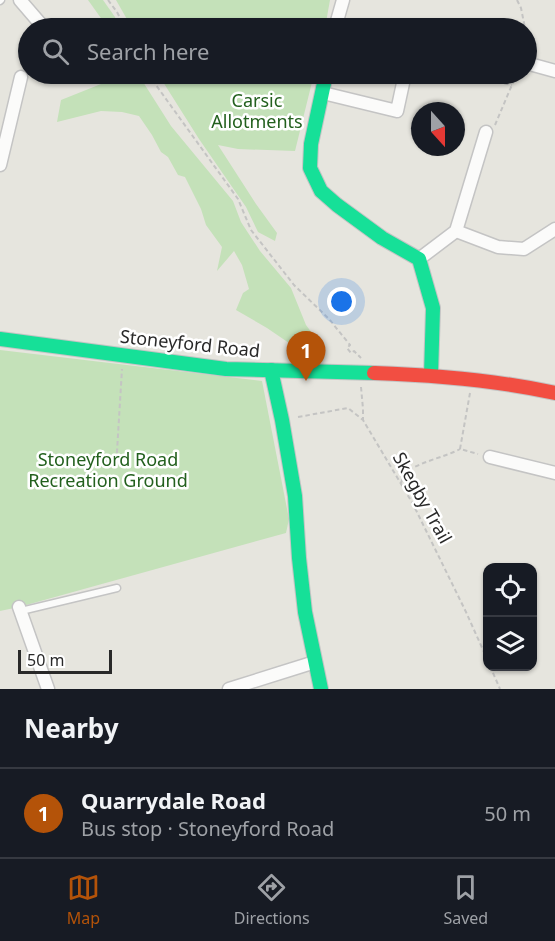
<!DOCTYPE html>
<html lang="en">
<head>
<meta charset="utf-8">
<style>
	:root { --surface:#171b24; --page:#242831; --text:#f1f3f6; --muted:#9ea1a6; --line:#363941; --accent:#b45309 }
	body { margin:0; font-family:"Noto Sans",sans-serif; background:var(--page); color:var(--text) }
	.controls { position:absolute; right:18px; bottom:18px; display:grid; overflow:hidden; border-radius:12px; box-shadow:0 2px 4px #0004 }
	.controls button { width:54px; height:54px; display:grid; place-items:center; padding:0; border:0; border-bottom:2px solid var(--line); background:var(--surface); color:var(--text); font:30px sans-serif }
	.compass { position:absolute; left:411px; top:102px; width:54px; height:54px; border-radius:50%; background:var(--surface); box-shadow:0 2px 4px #0004; rotate:159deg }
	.scale { position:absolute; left:18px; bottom:15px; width:94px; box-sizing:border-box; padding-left:6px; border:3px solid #292929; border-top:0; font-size:16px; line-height:21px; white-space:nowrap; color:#292929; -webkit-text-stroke:4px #fff; paint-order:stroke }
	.you { position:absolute; left:342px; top:302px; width:21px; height:21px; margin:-15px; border:4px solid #fff; border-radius:50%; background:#1a73e8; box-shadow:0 0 0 9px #1a73e833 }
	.badge { display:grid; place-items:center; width:39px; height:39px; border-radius:50%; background:var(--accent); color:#fff; font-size:20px; font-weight:700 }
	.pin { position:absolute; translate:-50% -50px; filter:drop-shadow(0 2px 3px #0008) }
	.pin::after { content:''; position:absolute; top:32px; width:21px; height:18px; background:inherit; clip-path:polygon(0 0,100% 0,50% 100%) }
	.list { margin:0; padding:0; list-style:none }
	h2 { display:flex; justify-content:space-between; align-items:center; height:78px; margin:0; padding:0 24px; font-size:26px }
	h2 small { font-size:20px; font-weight:400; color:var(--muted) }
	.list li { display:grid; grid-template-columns:39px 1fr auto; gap:18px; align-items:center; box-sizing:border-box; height:90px; padding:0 24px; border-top:2px solid var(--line) }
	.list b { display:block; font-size:22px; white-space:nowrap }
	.list p { margin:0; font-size:20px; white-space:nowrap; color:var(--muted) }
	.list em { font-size:20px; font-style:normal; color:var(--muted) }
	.icon { flex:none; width:33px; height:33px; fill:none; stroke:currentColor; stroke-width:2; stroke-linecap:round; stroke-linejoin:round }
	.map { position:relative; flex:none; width:555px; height:689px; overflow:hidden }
	.search { position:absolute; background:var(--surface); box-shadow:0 2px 4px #0004; left:18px; right:18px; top:18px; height:66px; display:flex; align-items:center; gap:15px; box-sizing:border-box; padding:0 21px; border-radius:33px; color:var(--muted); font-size:22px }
	.sheet { height:168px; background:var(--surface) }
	nav { display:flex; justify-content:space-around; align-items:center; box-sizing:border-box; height:84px; border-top:2px solid var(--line); background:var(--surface); font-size:16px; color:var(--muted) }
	nav a { display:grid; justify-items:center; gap:3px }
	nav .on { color:var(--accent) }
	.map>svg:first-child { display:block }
	.green { fill:#c4e1b9 }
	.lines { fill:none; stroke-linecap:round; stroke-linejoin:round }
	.lane-casing { stroke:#c4c4c4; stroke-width:9 }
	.street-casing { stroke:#c4c4c4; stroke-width:15 }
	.fast-casing { stroke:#c4c4c4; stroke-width:16 }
	.jam-casing { stroke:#c4c4c4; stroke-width:16 }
	.path { stroke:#c4c4c3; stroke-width:2; stroke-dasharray:4.5 3; stroke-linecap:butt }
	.lane { stroke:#fbfbfa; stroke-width:6 }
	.street { stroke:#fbfbfa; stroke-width:12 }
	.fast { stroke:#16e098; stroke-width:14 }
	.jam { stroke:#f24e42; stroke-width:14 }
	.labels { text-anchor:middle; stroke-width:5; stroke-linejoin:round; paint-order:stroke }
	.park-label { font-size:18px; fill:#23601e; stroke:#fff }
	.street-label { font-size:18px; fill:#292929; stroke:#fff }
</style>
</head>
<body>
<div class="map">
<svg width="555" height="689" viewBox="0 0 555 689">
	<rect width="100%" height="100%" fill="#e6e5de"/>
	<g class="green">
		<path d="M88,0H103L115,17L119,28H108Z"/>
		<path d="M116,0H330L325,28H132Z"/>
		<path d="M113,74H138L171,126L233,201L241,222L260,251L291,288L306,325L315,337L308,346L309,358L299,359L289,343L267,328L236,310L243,293L249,289L242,265L234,251L217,271L222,247L206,225L201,209L185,177L178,175L168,157L161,152L152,135L139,116L122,112L101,111L57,122L61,100L116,78Z"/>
		<path d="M158,74H314L295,151L238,149L218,145L256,204L277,233L275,241L258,232L246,207L199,139Z"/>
		<path d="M0,350L262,381L289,519L286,533L19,607L0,611Z"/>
	</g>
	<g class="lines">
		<g class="lane-casing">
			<g id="lane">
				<path d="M0,1L1,0"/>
				<path d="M21,611L117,588"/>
			</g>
		</g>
		<g class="street-casing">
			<g id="street">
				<path d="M20,0L44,28"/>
				<path d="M335,28L343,0"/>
				<path d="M526,63L555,71"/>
				<path d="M323,93L397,111L405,74"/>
				<path d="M0,165L21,77"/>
				<path d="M456,231L498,247L524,249L555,229"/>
				<path d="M419,259L456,231L486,132"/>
				<path d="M490,457L555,473"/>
				<path d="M19,607L48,689"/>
				<path d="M229,689L315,662"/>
			</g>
		</g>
		<g class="fast-casing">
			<g id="fast">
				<path d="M326,74L311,144L310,168L321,191L337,205L382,238L419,259L433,308L431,375"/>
				<path d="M0,339L226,369L374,373"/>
				<path d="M271,370L282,420L295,496L299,558L305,612L321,689"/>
			</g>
		</g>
		<g class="jam-casing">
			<path id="jam" d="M374,373C435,375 495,380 555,393"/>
		</g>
		<g class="path">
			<path d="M108,0L117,12L125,28"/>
			<path d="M517,0L521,8L525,28"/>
			<path d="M148,74L238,199L251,230L294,285L329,319L350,345L347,348L351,353L354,351L361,358"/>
			<path d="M460,74L512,85"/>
			<path d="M495,125L514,80L518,74"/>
			<path d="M361,387L363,409V420"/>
			<path d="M470,393L460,449L478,454"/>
			<path d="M298,417L348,408L363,420L413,504L466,612L488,661"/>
			<path d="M116,468L122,369"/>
			<path d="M401,483C402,480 403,477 405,474C414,463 446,457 460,449"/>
			<path d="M490,666L500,689"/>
		</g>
		<use href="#lane" class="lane"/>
		<use href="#street" class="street"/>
		<use href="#fast" class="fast"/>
		<use href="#jam" class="jam"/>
	</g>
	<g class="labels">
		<g class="park-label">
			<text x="257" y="107">Carsic<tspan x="257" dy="21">Allotments</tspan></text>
			<text x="108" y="466">Stoneyford Road<tspan x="108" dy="21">Recreation Ground</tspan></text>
		</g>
		<g class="street-label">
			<text transform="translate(190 344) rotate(6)" y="6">Stoneyford Road</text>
			<text transform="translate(422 498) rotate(61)" y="6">Skegby Trail</text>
		</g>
	</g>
</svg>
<div class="controls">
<button><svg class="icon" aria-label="locate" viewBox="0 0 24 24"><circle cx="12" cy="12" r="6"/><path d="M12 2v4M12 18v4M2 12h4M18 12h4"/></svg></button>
<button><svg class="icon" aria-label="layers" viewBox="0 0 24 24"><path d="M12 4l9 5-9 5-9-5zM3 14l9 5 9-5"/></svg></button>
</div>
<svg class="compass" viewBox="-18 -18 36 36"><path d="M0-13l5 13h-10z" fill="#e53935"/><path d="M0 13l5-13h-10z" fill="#9ea1a6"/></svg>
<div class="scale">50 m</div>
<div class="you"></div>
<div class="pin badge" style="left:306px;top:381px">1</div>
<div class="search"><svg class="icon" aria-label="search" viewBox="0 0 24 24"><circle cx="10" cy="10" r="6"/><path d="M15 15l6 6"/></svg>Search here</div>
</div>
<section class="sheet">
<h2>Nearby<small></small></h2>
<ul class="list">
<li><span class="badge">1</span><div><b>Quarrydale Road</b><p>Bus stop · Stoneyford Road</p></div><em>50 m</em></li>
</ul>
</section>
<nav>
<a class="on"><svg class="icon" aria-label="map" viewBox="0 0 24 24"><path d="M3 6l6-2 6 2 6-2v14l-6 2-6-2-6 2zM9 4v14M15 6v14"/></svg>Map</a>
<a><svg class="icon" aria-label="directions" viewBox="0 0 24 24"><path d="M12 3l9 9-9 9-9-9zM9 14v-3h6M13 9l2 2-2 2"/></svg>Directions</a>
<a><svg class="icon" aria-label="saved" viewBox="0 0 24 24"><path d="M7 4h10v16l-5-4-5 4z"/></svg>Saved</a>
</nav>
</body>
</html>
